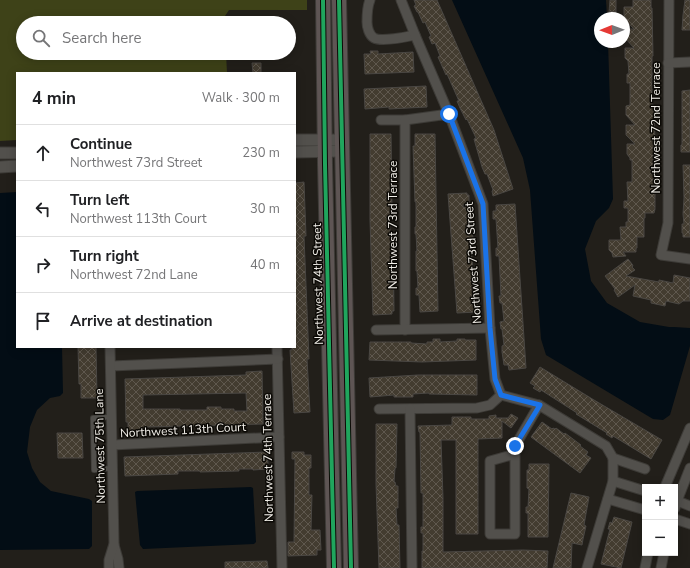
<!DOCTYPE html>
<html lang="en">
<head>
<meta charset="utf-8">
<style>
	:root { --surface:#fff; --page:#f2f2f2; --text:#202124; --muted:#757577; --line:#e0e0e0 }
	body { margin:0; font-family:"Nunito Sans",sans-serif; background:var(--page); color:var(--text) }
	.controls { position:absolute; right:12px; bottom:12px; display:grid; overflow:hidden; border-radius:0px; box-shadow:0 2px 10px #0003 }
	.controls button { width:36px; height:36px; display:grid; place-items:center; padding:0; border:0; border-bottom:1px solid var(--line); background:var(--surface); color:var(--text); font:20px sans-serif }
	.compass { position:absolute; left:594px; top:12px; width:36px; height:36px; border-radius:50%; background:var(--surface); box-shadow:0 2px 10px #0003; rotate:269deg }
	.stop { position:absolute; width:12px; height:12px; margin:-9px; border:3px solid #1a73e8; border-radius:50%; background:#fff }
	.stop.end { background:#1a73e8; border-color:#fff; box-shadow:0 1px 4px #0008 }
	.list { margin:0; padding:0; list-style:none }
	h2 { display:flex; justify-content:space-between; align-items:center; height:52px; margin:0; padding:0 16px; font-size:17px }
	h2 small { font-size:13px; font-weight:400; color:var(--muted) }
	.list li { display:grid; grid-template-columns:26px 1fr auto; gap:12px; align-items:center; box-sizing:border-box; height:56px; padding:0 16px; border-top:1px solid var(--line) }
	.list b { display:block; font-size:15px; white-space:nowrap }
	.list p { margin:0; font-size:13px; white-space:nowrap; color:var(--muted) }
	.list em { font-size:13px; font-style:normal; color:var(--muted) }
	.icon { flex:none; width:22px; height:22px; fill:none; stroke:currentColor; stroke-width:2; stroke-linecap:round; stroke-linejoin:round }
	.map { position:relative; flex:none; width:690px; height:568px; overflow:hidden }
	.search { position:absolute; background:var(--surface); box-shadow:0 2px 10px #0003; left:16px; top:16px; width:280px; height:44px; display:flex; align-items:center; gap:10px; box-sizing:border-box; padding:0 14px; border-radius:22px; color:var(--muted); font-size:15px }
	.panel { position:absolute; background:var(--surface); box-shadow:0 2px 10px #0003; left:16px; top:72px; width:280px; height:276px; border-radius:0px }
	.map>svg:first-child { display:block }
	.grass { fill:#3e4218 }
	.water { fill:#030d15 }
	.building { fill:url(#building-cross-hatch); stroke:#4a4743; fill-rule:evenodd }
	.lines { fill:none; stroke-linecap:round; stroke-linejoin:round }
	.service-casing { stroke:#3d3b37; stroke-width:6 }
	.minor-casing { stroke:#3d3b37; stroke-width:11 }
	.tertiary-casing { stroke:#3d3b37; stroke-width:13 }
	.primary-casing { stroke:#3d3b37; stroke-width:16 }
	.service { stroke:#52504c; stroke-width:4.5 }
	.minor { stroke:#52504c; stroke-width:9 }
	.tertiary { stroke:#52504c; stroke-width:11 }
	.primary { stroke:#5e5554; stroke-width:14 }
	.cycleway-casing { stroke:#0c0a06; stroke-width:6 }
	.cycleway { stroke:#20a55d; stroke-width:4 }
	.route { stroke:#1a73e8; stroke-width:5 }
	.labels { text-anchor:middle; stroke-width:3; stroke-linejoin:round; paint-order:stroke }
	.street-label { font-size:12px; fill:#f2efe9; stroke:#0c0a06 }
</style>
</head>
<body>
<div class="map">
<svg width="690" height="568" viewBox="0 0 690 568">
	<defs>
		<pattern id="building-cross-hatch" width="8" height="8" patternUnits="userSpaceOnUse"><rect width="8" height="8" fill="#433c30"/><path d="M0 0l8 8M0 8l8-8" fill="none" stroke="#5f584e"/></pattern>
	</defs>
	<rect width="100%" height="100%" fill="#221f1a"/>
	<path class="grass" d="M0,0H307V10H229L225,16V23H23V53H226L227,73H17V140L0,141Z"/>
	<g class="water">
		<path d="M452,0H606L607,18H600V42H608L613,199L609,208L596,221L585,249L591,281L607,303L640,322L669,327H674L690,328V346L670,415L663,420L653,419L546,355L541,339L530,190L523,158Z"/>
		<path d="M17,192V347H62L63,393L60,396L50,398L37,410L30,427L27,452L32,468L40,482L51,491L89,499L92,501V546L89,549L0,550V193Z"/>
		<path d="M251,487L253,488L256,542L254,544L143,549L140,545L135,492L137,491Z"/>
	</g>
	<g class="building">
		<path d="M414,0H437L494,130L513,189L493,196L492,191L493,190L487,174H485L482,167L474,139L476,138L467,119L466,120L460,108L457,101H459L447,74L446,75L438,57L440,56L435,43L432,44L429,37L431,36L425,22L423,23L418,12H417L414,6L416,5Z"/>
		<path d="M610,0H616V12H609Z"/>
		<path d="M633,0H651V8H652L653,56H652V105H654L655,143V152H654L653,156L654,181H655V209L654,213H645V218H644V237H637V248H636V252H623L626,256L613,257L612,253L609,250V240H621L620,227H626V222H628V208H624V201H628L627,182H632V160H630V158L627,154V144H635L626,135V125H635L626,115V106L630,105V83H627V74H629L628,61L625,58V48H634L625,38V29H634L624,19V7H633Z"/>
		<path d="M685,0H690V30H682L683,15Z"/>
		<path d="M370,51H378V54L413,52L414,72L365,74L364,54H371Z"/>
		<path d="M252,63H261V73H253Z"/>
		<path d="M426,86L427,107L389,109V107L365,109L364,89Z"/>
		<path d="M690,90V152H681V145H682V91Z"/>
		<path d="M370,134H391L392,214H390V236H393L394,311H392V314L373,315L370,220Z"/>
		<path d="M415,134H435L438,311L420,312L419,295H416V288H418L417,271H416V251H417L416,234H415V227H416V202H415L413,146H415Z"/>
		<path d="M683,165H690V237H683V233H682V224H684L683,214L684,198Z"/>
		<path d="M304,182L306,236H304L309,359H307L310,412L294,413L290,350H292V347H295V183Z"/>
		<path d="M467,193V195H469V203L463,205V207H470V208L474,248H471L473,270L475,269L478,312L457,313L448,194Z"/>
		<path d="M515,204L526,368L509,370L508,365H504L502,352V346L504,345L502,329H501L500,322L504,321L502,303H500L499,296H501L499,256H496V248H498L496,219H493V211H496V205Z"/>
		<path d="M628,259L632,264L633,266L632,267L635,270L626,276L659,282V280L673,283L674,275L690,278V301H683L679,304L666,301L665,306L651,303V300L633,296L635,285L618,297L614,290L615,289L605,276Z"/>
		<path d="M433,339H440V342L457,341V339H465V340H476V360L422,362L369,360L370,342H411V343L427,344V342H433Z"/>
		<path d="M78,347H96L97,398H81V384H79Z"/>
		<path d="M540,367L594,400L662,440L651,459L613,436L612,438L606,434L607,433L576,414L577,413L541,390L540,392L533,388L535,386L530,383Z"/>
		<path d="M262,371L263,424L144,427V431H128V422H126L125,379L246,375V372ZM246,393L247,411H234V409H221V407H207V410H180V409H143V395Z"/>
		<path d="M418,375H477V395L429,394V393L413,394V397H394V395L370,397L369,378Z"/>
		<path d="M511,414L518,418L511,428L502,421V438L478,439V534H456V440H441L443,498V552L523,550L548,551L547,568H422V551H423V533H421V527H423V493H421L420,432H419L418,426L452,425V417H471V419H489V416L496,415V418H508Z"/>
		<path d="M542,422L552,429L553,428L555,429L556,428L564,434L565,433L581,445L580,446L588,452L586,455L591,458L580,473L531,437Z"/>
		<path d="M376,424H397L396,468H395L394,482H395L396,486H398V508H396L397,525H399L400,568H379L376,484Z"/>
		<path d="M57,433H82L83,458H58Z"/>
		<path d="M267,452L268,464H267V469L253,470V469H239V471L200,472V471H178V474L125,476L124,457Z"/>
		<path d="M292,452H304V455H311V468H309V495H312L311,530H320L321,550H317V555L288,556V542H294L295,459H292Z"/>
		<path d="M529,464H549L548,537H528V513H526V507H528L529,489L527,488V470H529Z"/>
		<path d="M571,493L589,497L584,525L586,526L583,539L582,545L572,543L571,568H553Z"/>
		<path d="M614,517L632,522L621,568L601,564L610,529H608L610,522L612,523Z"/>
		<path d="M267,561L268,568H225V562Z"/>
	</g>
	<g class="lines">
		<g class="service-casing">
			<path id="service" d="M111,417L93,418L94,470L112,468"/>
		</g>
		<g class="minor-casing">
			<g id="minor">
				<path d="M370,0C367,7 367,14 367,22C367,27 369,35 374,38C381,42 406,37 415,35"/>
				<path d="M401,0L415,35L449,114L483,204L490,328L495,379L501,395"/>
				<path d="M669,0L668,223L661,255L690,259"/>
				<path d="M668,63L690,62"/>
				<path d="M381,120H405L449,114"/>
				<path d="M405,120V330"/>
				<path d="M376,330L490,328"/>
				<path d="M277,347L282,568"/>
				<path d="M111,366L278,359"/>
				<path d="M501,395L539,405L606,446L613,458L645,469"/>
				<path d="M379,409L477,408L490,405L501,395"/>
				<path d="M410,409L412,568"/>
				<path d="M112,445L279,437"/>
				<path d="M515,454L490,461V534H515V446L539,405"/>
				<path d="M613,481L645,491"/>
				<path d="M665,487L690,428"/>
				<path d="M608,499L645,510"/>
				<path d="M675,500L690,506"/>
				<path d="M675,508L677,501L690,468"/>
				<path d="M675,519L690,524"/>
				<path d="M114,545L118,559L119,568"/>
				<path d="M109,568V560L114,544L110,347"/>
				<path d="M587,568L613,481V458"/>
				<path d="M645,568L648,553"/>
				<path d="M661,568L664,553"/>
			</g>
		</g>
		<g class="tertiary-casing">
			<g id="tertiary">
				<path d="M295,140H342"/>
				<path d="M295,152L342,151"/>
				<path d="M0,153H17"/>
				<path d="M0,167L17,166"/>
			</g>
		</g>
		<g class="primary-casing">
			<g id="primary">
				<path d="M323,0L325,164L334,568"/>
				<path d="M339,0L351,568"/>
			</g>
		</g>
		<use href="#service" class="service"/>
		<use href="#minor" class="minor"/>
		<use href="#tertiary" class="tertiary"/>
		<use href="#primary" class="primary"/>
		<g class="cycleway-casing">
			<g id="cycleway">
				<path d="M323,0L325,164L334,568"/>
				<path d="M339,0L351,568"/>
			</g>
		</g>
		<use href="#cycleway" class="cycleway"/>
	</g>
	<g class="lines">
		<path class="route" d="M449,114L483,204L490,328L495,379L501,395L540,405L515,446"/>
	</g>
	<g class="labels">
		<g class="street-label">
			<text transform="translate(656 128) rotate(-90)" y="4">Northwest 72nd Terrace</text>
			<text transform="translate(393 225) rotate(-90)" y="4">Northwest 73rd Terrace</text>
			<text transform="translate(473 263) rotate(-94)" y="4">Northwest 73rd Street</text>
			<text transform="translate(318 284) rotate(-91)" y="4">Northwest 74th Street</text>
			<text transform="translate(183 430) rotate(-3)" y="4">Northwest 113th Court</text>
			<text transform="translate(100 446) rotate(-91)" y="4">Northwest 75th Lane</text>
			<text transform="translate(268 458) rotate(-91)" y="4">Northwest 74th Terrace</text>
		</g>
	</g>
</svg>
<div class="controls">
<button>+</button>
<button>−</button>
</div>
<svg class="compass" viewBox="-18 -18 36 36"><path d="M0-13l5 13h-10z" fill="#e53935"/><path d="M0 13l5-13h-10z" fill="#757577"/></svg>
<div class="stop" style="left:449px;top:114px"></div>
<div class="stop end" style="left:515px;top:446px"></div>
<div class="search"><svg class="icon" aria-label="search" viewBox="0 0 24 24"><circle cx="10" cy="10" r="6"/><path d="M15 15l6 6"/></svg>Search here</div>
<section class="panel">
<h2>4 min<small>Walk · 300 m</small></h2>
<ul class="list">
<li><svg class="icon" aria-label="ahead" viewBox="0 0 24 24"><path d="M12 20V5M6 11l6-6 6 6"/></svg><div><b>Continue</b><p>Northwest 73rd Street</p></div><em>230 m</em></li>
<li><svg class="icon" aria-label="left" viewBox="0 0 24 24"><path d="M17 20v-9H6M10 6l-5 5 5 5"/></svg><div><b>Turn left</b><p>Northwest 113th Court</p></div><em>30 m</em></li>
<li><svg class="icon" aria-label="right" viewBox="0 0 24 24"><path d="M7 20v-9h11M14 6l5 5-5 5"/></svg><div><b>Turn right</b><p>Northwest 72nd Lane</p></div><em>40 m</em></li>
<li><svg class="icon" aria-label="arrive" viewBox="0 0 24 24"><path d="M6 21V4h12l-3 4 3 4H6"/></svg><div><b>Arrive at destination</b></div></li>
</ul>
</section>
</div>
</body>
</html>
